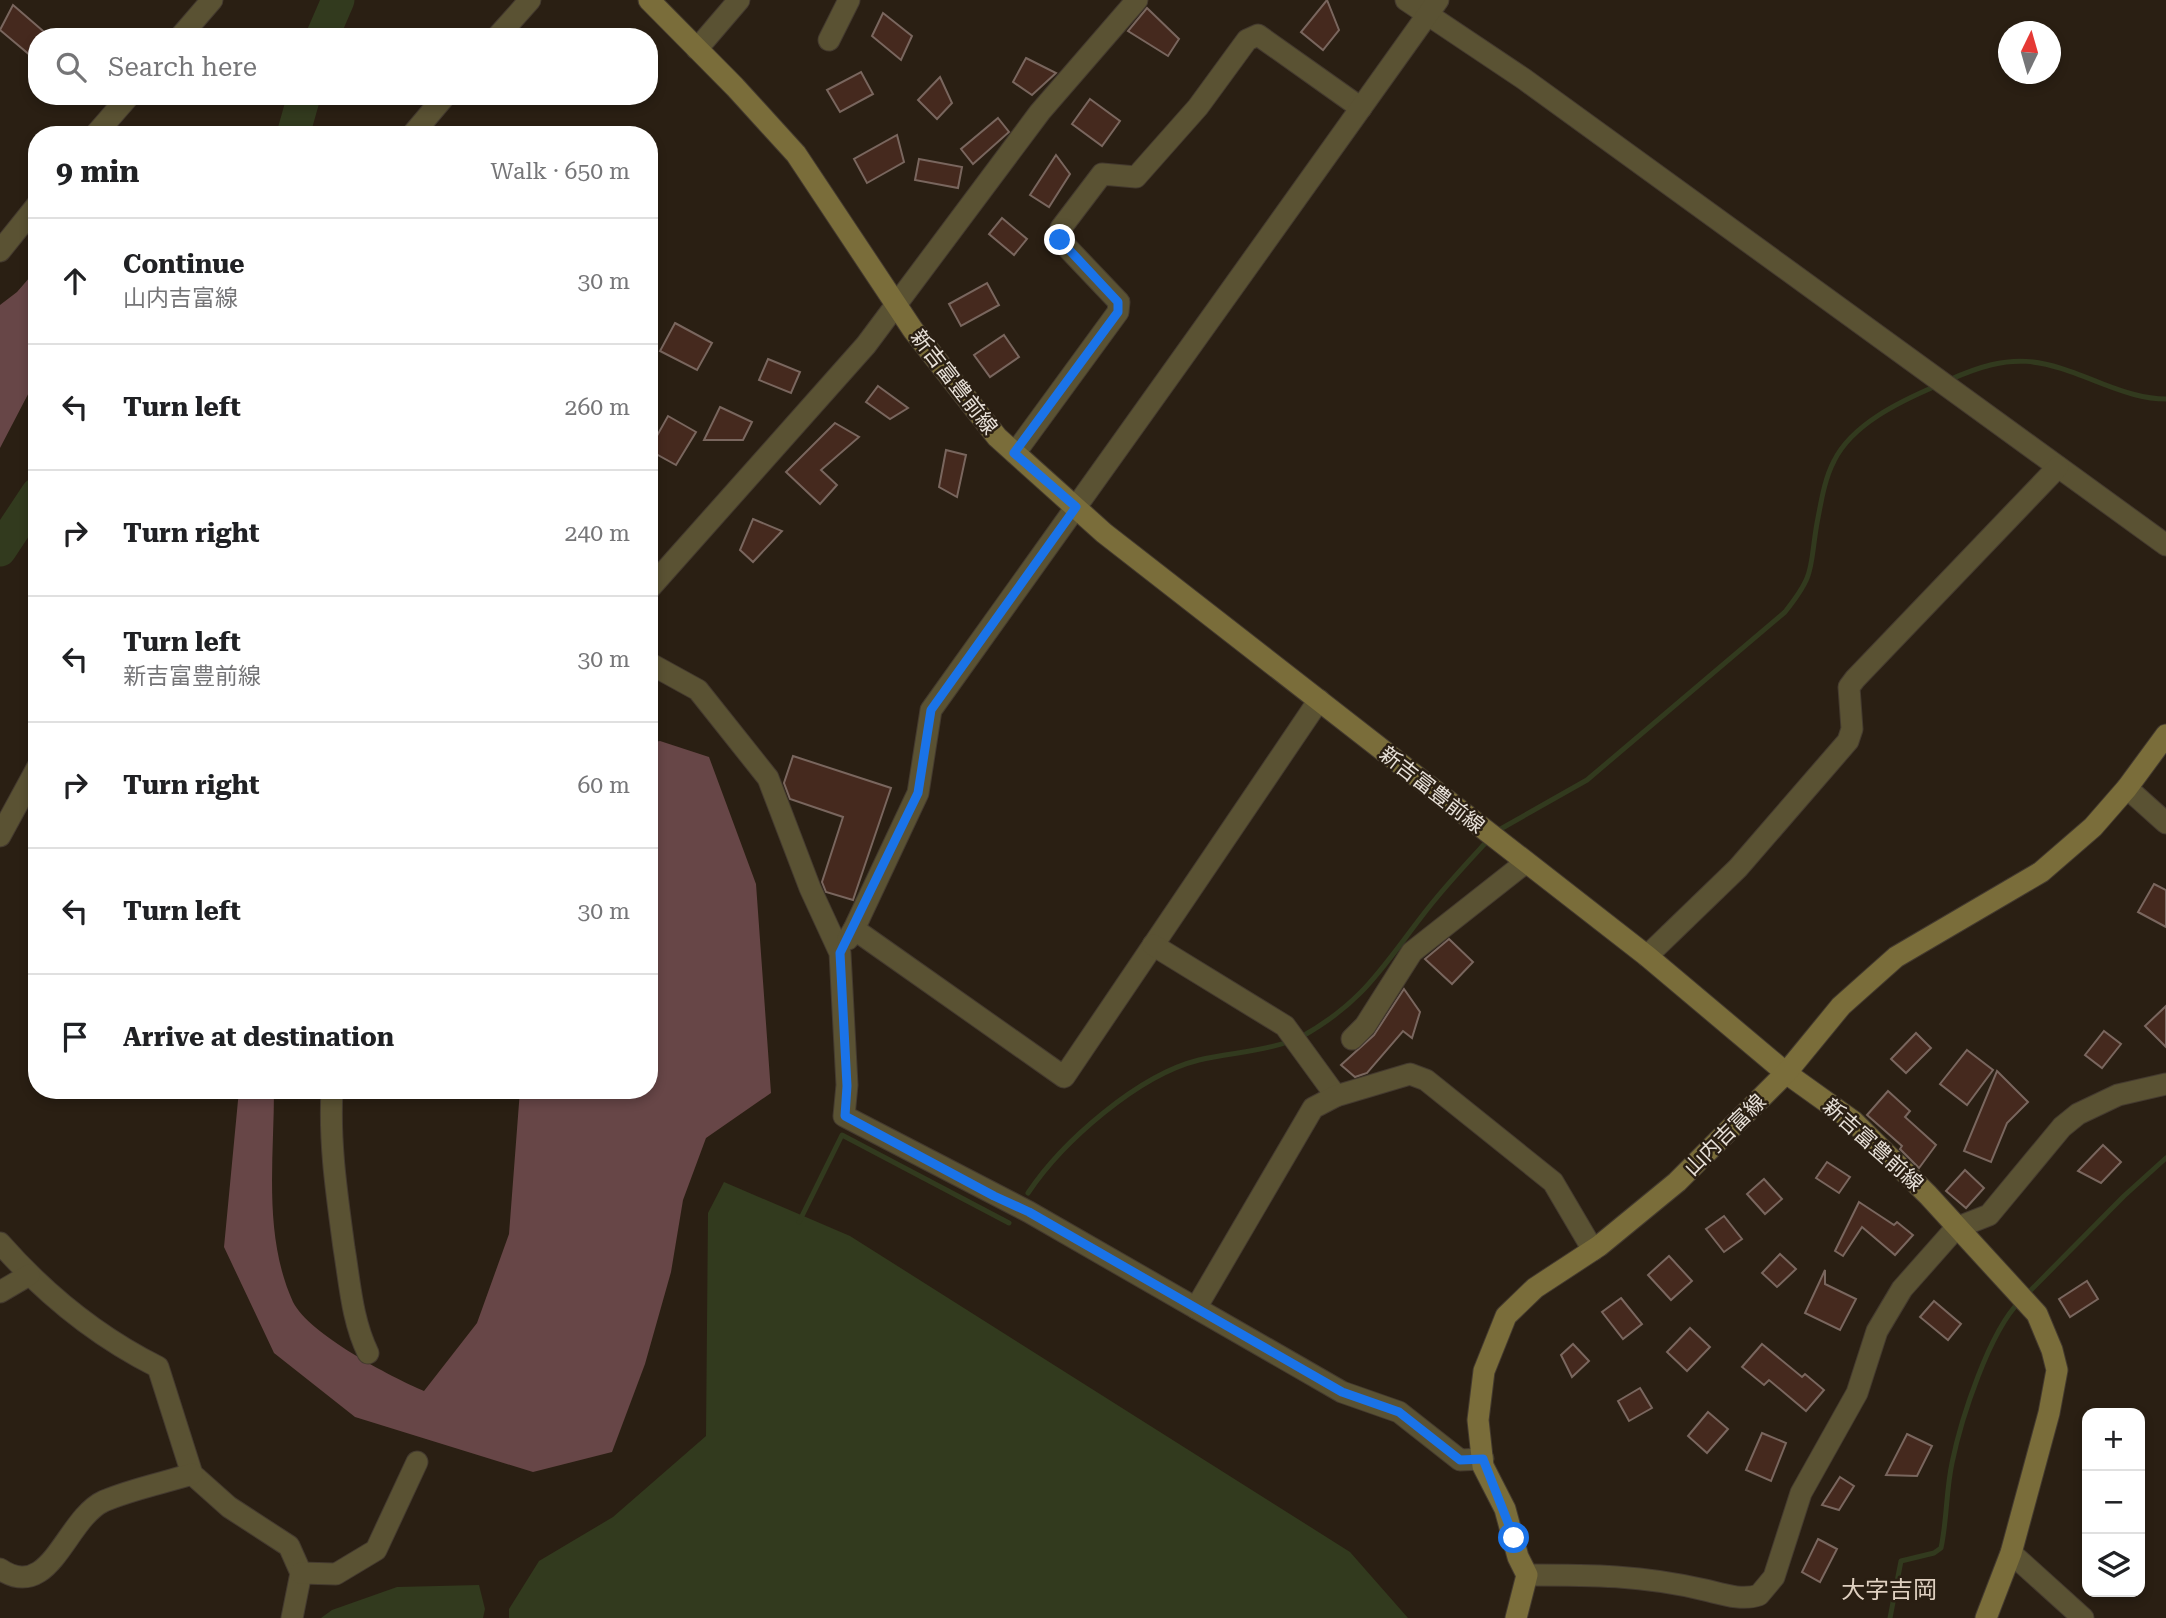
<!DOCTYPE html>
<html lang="en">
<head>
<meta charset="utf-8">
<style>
	:root { --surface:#fff; --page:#f6f6f6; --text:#202124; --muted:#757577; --line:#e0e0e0 }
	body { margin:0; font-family:"Roboto Serif","Noto Sans JP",serif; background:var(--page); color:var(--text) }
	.controls { position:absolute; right:21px; bottom:21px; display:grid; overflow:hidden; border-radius:14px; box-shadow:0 4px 10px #0003 }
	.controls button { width:63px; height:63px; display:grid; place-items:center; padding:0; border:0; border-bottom:2px solid var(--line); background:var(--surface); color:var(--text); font:35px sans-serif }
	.compass { position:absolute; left:1998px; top:21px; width:63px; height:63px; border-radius:50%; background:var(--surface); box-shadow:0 4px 10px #0003; rotate:5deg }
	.stop { position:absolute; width:21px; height:21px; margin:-16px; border:5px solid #1a73e8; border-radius:50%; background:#fff }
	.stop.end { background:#1a73e8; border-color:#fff; box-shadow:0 2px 7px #0008 }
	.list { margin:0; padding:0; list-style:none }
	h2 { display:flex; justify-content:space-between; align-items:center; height:91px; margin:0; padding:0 28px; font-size:30px }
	h2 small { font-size:23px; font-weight:400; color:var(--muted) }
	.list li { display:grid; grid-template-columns:46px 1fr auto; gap:21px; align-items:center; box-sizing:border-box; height:126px; padding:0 28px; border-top:2px solid var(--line) }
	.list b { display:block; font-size:26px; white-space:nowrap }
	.list p { margin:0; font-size:23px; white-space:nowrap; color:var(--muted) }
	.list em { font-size:23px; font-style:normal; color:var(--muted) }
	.icon { flex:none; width:38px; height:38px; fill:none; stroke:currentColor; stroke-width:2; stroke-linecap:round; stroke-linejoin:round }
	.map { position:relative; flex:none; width:2166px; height:1618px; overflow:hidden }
	.search { position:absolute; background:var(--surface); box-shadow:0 4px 10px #0003; left:28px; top:28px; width:630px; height:77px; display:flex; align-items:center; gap:18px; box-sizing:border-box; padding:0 24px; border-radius:28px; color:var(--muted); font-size:26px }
	.panel { position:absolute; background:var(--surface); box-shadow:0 4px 10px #0003; left:28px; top:126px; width:630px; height:973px; border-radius:28px }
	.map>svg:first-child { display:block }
	.forest { fill:#674647 }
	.water { fill:#323a1e }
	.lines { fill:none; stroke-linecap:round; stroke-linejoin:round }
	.stream { stroke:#323a1e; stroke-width:5 }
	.river { stroke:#323a1e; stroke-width:33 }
	.building { fill:#45291e; stroke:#79665e; stroke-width:2 }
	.minor-casing { stroke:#443a2f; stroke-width:23 }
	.secondary-casing { stroke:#443a2f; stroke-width:23 }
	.minor { stroke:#5a5233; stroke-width:21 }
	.secondary { stroke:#7a6d3a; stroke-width:21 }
	.route { stroke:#1a73e8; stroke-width:9 }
	.labels { text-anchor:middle; stroke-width:5; stroke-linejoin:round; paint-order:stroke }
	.street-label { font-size:21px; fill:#e7e0d8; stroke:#2a1f13 }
	.quarter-label { font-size:24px; fill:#dfd0c0; stroke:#2a1f13 }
</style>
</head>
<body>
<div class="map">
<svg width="2166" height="1618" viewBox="0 0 2166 1618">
	<rect width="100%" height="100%" fill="#2a1f13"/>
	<g class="forest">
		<path d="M37,269V377L0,448V305L17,292Z"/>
		<path d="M660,741L709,757L756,884L771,1093L706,1138L683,1200L671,1272L645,1364L612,1452L533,1472L355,1417L274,1353L224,1247L239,1090H274C274,1160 263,1236 293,1302C309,1334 391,1377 424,1391L477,1323L509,1234L520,1090H649V743Z"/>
	</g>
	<g class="water">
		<path d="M724,1182L850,1236L1350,1552L1408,1618H509V1609L539,1561L613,1517L706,1436L708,1213Z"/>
		<path d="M479,1585L485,1609L483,1618H321L332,1610L397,1587Z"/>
	</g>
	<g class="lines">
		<g class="stream">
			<path d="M1949,380C2014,351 2039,358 2103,384C2124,392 2144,399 2166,399"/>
			<path d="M1497,831L1587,780L1785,612C1816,573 1809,570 1817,523C1821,503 1824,480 1834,461C1852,424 1901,401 1936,386"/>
			<path d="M1301,1037C1362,1003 1381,969 1422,916C1443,888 1467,863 1490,838"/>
			<path d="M1028,1193C1062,1142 1138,1075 1199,1060C1228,1053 1259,1052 1288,1042"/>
			<path d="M799,1222L842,1135L1009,1223"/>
			<path d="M2027,1294L2124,1196L2166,1158"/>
			<path d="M1890,1618L1901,1561L1934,1553L1941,1548C1947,1520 1946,1491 1952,1463C1961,1419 1989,1332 2020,1301"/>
		</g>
		<g class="river">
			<path d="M322,37L338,0"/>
			<path d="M293,135L304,96"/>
			<path d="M0,550L37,494"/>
		</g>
	</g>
	<g class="building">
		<path d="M1327,0L1339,30L1323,50L1301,32Z"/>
		<path d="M13,5L50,37H37V61L0,30Z"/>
		<path d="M1147,8L1179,39L1168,56L1128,31Z"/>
		<path d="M883,13L912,36L901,60L872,36Z"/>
		<path d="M1026,58L1056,73L1032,95L1013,82Z"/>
		<path d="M861,72L873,94L840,112L827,90Z"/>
		<path d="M940,77L952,103L937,119L918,100Z"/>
		<path d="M1090,99L1120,121L1102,146L1072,124Z"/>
		<path d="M998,118L1009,132L973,164L961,149Z"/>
		<path d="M897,135L904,162L867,183L854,159Z"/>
		<path d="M1056,155L1070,174L1049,207L1030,195Z"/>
		<path d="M919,159L962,167L958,188L915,180Z"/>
		<path d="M1002,218L1027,239L1014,255L989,234Z"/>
		<path d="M987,283L999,305L961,326L949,304Z"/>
		<path d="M675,323L712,343L697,370L660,351Z"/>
		<path d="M1004,335L1019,357L990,377L974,355Z"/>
		<path d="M768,359L800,372L791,393L759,380Z"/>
		<path d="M878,386L908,408L890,419L866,402Z"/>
		<path d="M720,407L752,422L743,440H704Z"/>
		<path d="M668,416L696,432L676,465L649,450Z"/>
		<path d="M835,423L859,437L821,470L837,485L820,504L786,472Z"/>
		<path d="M946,450L966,455L957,497L939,487Z"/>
		<path d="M753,519L782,531L753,562L740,550Z"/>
		<path d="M793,756L891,788L853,900L826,892L822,882L843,817L790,799L784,783Z"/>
		<path d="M2154,884L2166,890V927L2138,912Z"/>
		<path d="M1449,939L1473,962L1452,984L1425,959Z"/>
		<path d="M1404,989L1420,1012L1412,1038L1403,1031L1367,1073L1355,1077L1341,1065L1374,1035Z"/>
		<path d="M2166,1006V1047L2145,1026Z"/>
		<path d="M2104,1031L2121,1044L2102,1068L2085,1055Z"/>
		<path d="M1916,1033L1931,1048L1906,1073L1891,1059Z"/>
		<path d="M1967,1050L1993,1070L1967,1105L1940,1084Z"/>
		<path d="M1997,1071L2028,1102L2007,1123L1991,1162L1964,1151Z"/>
		<path d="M1888,1091L1910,1111L1905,1117L1936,1145L1919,1168L1900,1149L1902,1146L1867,1115Z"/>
		<path d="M2103,1145L2121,1162L2101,1183L2078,1171Z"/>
		<path d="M1827,1162L1850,1177L1839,1193L1816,1178Z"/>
		<path d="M1965,1170L1984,1188L1966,1208L1946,1191Z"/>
		<path d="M1764,1179L1782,1199L1765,1214L1747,1194Z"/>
		<path d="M1859,1202L1894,1225L1897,1222L1913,1235L1895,1255L1862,1227L1843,1256L1835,1251Z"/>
		<path d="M1724,1216L1742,1239L1724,1252L1706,1229Z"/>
		<path d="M1780,1254L1796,1269L1777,1287L1762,1273Z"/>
		<path d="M1669,1256L1692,1281L1671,1300L1648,1275Z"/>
		<path d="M1825,1270V1284L1856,1299L1840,1330L1805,1313Z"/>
		<path d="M2087,1281L2098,1299L2070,1317L2059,1299Z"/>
		<path d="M1621,1298L1642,1324L1623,1339L1602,1312Z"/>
		<path d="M1934,1301L1961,1324L1948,1340L1920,1317Z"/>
		<path d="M1690,1328L1710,1347L1687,1371L1667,1352Z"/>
		<path d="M1573,1344L1589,1361L1572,1377L1561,1355Z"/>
		<path d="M1762,1344L1802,1377L1805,1374L1824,1390L1806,1411L1769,1380L1764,1385L1742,1367Z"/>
		<path d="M1640,1388L1652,1408L1629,1421L1618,1401Z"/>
		<path d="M1708,1412L1728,1429L1707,1453L1688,1436Z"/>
		<path d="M1762,1433L1786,1443L1771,1481L1746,1470Z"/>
		<path d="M1907,1434L1932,1446L1917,1476L1886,1475Z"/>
		<path d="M1840,1477L1854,1486L1839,1510L1822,1505Z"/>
		<path d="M1818,1539L1837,1549L1820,1582L1802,1572Z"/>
	</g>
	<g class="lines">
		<g class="minor-casing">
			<g id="minor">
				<path d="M1406,0L1524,79L2166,545"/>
				<path d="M180,37L212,0"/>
				<path d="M497,37L530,0"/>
				<path d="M829,40L849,0"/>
				<path d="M697,49L739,0"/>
				<path d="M95,135L129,96"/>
				<path d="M412,135L445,96"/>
				<path d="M0,251L37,205"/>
				<path d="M1015,453L1118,312L1119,302L1060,240L1061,228L1102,174L1136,177L1198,107L1247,40L1258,35L1361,108"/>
				<path d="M649,589L866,345L1040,112L1137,0"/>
				<path d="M649,663L698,690L768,778L810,888L840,953L847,1085L844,1116L1029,1212L1342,1392L1399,1412L1460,1460L1483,1459"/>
				<path d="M2127,788L2166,823"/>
				<path d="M0,836L37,768"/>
				<path d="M854,929L918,793L931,710L1438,0"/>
				<path d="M848,939L854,929L1064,1077L1319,700"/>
				<path d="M1153,945L1285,1026L1336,1096"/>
				<path d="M1647,956L1738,868L1848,741L1852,729L1849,687L1855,679L2058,467"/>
				<path d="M1352,1039L1365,1026L1412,952L1525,863"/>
				<path d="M332,1090C329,1144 337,1195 344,1248C350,1284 352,1320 368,1353"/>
				<path d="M0,1243C44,1293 98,1337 158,1367L192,1474L229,1507L289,1546L301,1573L292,1618"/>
				<path d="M0,1292L29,1275"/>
				<path d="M1196,1308L1313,1108L1336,1096L1410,1074L1426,1080L1553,1182L1593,1250"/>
				<path d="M2011,1553L2083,1618"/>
				<path d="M0,1569C51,1603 65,1519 104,1501C132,1489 163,1483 192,1474"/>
				<path d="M301,1573L336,1574L376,1550L417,1462"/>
				<path d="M1527,1575C1591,1575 1642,1575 1705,1590C1722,1594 1742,1601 1759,1595L1774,1577L1801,1493L1857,1393L1877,1331L1902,1289L1956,1228L1989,1215L2062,1127L2078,1114L2118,1095L2166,1084"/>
			</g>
		</g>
		<g class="secondary-casing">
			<g id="secondary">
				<path d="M649,0L735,87L796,154L913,330L997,437L1104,533L1647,956L1786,1073L1853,1121L1928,1195L2037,1314L2052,1350L2057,1370L2049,1413L2011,1553L1986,1618"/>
				<path d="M1516,1618L1527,1575L1518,1557L1505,1509L1483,1466L1478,1420L1484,1371L1506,1316L1535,1288L1599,1246L1677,1182L1786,1073L1841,1006L1896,957L2041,872L2093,827L2127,788L2166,735"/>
			</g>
		</g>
		<use href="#minor" class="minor"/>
		<use href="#secondary" class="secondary"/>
	</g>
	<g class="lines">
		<path class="route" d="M1060,240L1118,302V312L1014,453L1076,507L931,710L918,793L840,953L847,1086L845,1116L994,1196L1029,1212L1342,1392L1399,1412L1460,1460L1483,1459L1514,1538"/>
	</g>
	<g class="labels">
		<g class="street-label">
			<text transform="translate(954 382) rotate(52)" y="7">新吉富豊前線</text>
			<text transform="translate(1432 790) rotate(38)" y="7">新吉富豊前線</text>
			<text transform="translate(1725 1135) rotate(-45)" y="7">山内吉富線</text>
			<text transform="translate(1873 1145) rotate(42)" y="7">新吉富豊前線</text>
		</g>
		<g class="quarter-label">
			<text x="1889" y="1598">大字吉岡</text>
		</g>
	</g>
</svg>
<div class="controls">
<button>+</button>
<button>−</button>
<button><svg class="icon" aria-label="layers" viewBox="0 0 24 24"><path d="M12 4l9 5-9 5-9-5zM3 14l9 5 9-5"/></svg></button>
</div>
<svg class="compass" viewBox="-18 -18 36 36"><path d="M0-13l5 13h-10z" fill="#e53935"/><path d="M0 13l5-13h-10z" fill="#757577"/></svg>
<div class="stop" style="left:1514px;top:1538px"></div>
<div class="stop end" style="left:1060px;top:240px"></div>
<div class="search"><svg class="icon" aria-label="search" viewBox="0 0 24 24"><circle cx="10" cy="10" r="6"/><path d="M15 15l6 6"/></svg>Search here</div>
<section class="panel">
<h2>9 min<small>Walk · 650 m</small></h2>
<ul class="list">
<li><svg class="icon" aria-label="ahead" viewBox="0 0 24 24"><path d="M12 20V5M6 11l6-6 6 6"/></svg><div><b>Continue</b><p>山内吉富線</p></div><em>30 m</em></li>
<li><svg class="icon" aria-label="left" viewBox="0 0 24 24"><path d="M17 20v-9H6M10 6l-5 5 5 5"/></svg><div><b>Turn left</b></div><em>260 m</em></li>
<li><svg class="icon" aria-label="right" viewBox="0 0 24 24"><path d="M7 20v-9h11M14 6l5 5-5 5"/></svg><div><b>Turn right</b></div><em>240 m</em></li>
<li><svg class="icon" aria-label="left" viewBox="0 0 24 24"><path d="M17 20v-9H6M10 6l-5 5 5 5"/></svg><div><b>Turn left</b><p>新吉富豊前線</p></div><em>30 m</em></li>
<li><svg class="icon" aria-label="right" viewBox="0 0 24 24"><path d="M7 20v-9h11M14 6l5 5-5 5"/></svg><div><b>Turn right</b></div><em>60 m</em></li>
<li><svg class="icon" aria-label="left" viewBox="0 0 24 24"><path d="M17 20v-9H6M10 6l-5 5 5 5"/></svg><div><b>Turn left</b></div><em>30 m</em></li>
<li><svg class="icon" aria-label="arrive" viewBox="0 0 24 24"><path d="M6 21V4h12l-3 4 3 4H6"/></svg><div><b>Arrive at destination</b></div></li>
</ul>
</section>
</div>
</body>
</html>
